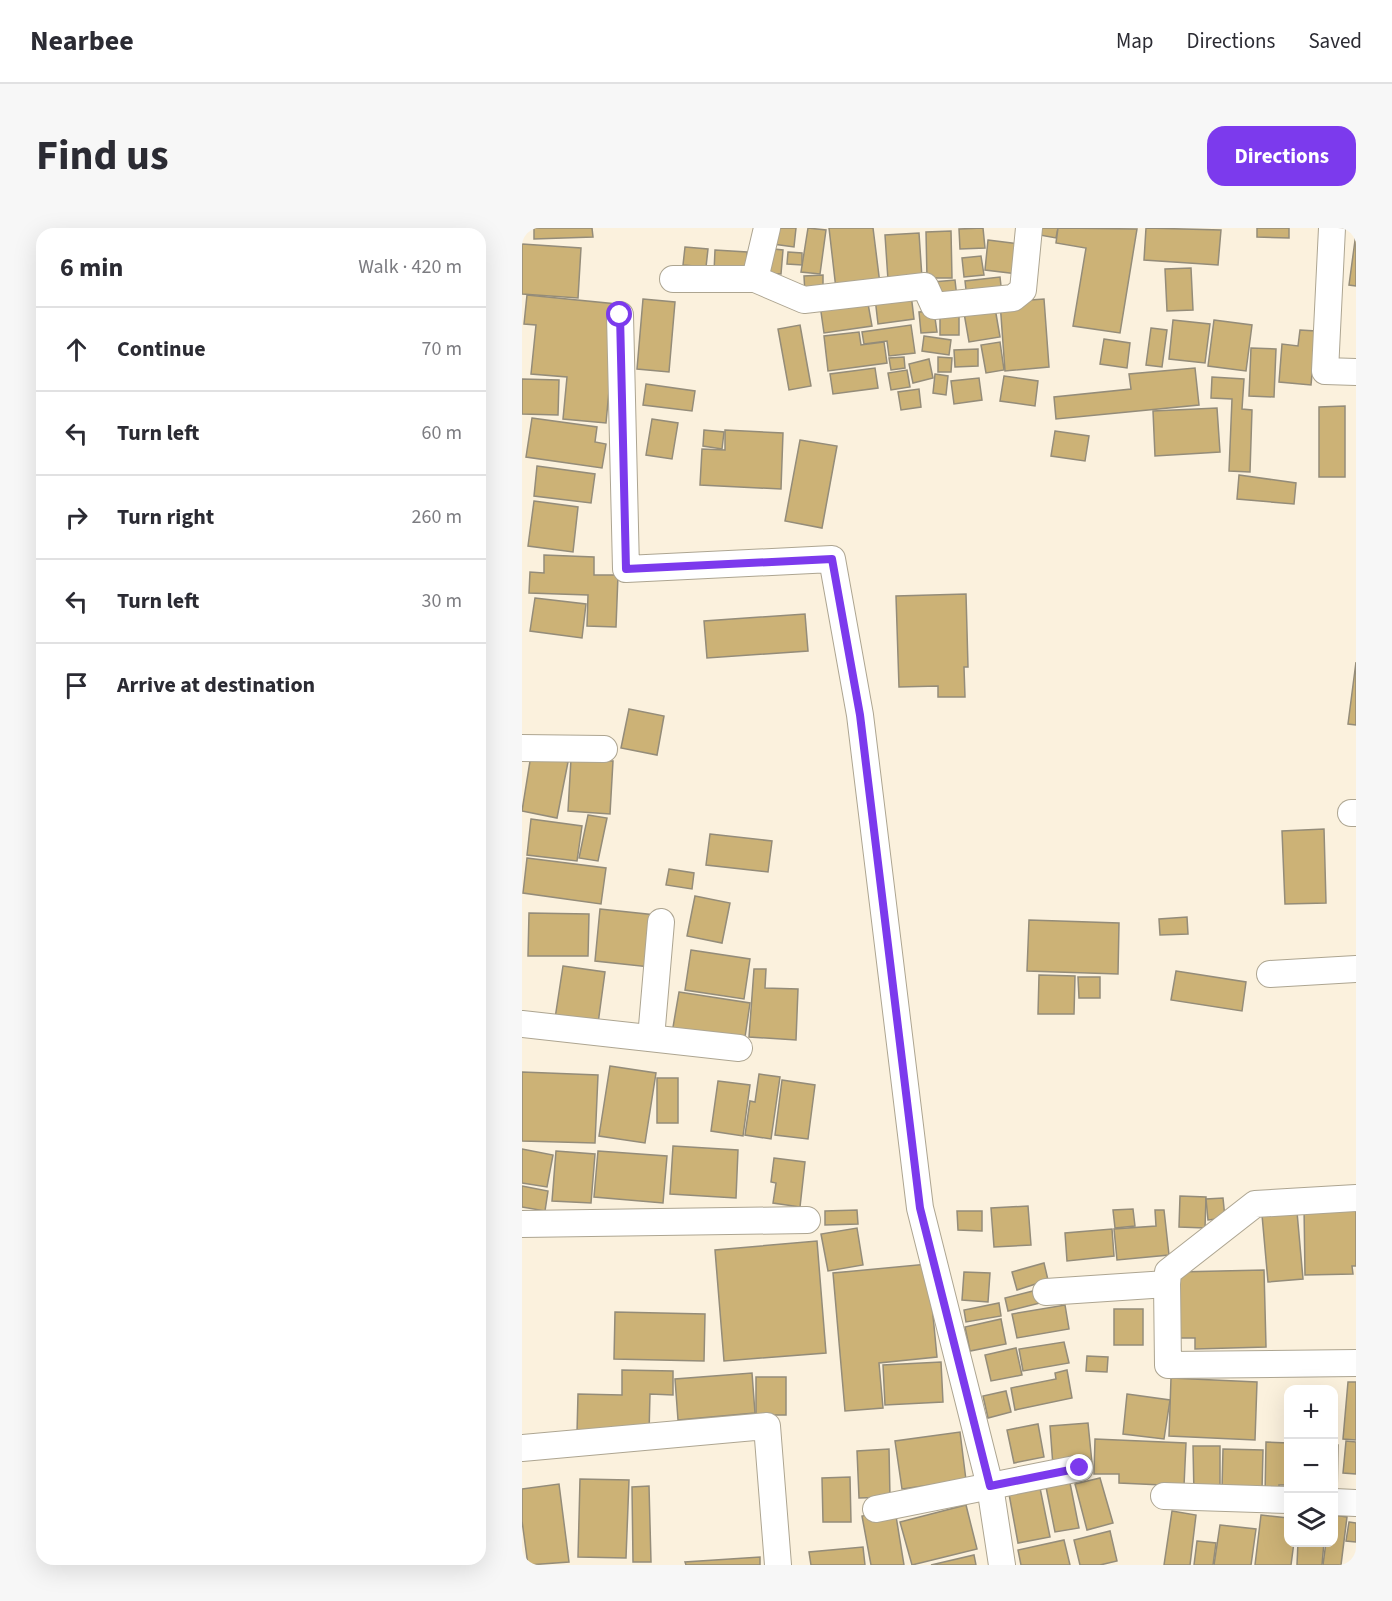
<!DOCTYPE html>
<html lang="en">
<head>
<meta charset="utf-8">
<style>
	:root { --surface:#fff; --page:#f7f7f7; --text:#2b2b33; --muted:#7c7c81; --line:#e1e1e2; --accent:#7c3aed }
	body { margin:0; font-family:"Source Sans 3",sans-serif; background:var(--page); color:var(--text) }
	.controls { position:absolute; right:18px; bottom:18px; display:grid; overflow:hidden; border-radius:12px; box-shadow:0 6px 24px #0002 }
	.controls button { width:54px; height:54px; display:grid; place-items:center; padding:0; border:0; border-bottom:2px solid var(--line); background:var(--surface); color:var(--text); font:30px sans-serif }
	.stop { position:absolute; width:18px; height:18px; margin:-14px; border:4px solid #7c3aed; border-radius:50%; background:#fff }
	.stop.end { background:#7c3aed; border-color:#fff; box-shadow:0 2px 6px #0008 }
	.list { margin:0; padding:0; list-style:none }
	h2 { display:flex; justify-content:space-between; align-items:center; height:78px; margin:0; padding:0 24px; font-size:26px }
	h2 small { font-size:20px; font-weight:400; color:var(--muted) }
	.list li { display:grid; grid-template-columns:39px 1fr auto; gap:18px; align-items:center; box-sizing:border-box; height:84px; padding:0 24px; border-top:2px solid var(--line) }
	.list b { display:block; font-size:22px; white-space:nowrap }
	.list em { font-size:20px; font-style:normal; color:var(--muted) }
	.icon { flex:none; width:33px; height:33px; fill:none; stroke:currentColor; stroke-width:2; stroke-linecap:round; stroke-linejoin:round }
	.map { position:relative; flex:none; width:834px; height:1337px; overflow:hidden; border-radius:18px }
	header { display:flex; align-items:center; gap:36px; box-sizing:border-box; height:84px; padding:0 30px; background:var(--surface); border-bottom:2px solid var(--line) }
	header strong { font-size:28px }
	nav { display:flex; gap:33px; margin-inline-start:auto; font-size:21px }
	.intro { display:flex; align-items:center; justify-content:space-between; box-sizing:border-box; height:144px; padding:0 36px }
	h1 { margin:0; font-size:42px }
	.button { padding:15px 27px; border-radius:18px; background:var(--accent); color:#fff; font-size:21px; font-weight:700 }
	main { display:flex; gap:36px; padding:0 36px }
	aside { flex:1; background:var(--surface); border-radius:18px; box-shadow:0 6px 24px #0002 }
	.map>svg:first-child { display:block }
	.building { fill:#ccb276; stroke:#948c79; stroke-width:1.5 }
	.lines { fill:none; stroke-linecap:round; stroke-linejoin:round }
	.street-casing { stroke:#ada591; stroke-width:28 }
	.street { stroke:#fff; stroke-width:26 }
	.route { stroke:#7c3aed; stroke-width:8 }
</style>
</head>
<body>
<header>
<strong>Nearbee</strong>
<nav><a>Map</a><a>Directions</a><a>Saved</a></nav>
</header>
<div class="intro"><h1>Find us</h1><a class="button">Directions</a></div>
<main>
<aside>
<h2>6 min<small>Walk · 420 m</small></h2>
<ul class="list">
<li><svg class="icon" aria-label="ahead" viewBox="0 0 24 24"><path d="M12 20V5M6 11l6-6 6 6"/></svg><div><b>Continue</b></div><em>70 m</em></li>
<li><svg class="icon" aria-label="left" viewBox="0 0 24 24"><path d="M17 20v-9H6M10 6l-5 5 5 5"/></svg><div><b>Turn left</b></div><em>60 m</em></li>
<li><svg class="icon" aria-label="right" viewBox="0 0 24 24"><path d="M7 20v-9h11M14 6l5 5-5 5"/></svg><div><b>Turn right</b></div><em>260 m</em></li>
<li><svg class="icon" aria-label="left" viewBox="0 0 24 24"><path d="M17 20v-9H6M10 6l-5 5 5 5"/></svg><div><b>Turn left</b></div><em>30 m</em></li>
<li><svg class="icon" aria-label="arrive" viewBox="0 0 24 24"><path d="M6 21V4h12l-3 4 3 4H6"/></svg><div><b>Arrive at destination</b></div></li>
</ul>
</aside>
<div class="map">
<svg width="834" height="1337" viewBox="0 0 834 1337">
	<rect width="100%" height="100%" fill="#fbf1dd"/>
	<g class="building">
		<path d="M12,0H70L71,9L12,11Z"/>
		<path d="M253,0H274L272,19L251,16Z"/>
		<path d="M286,0L304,2L298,46L279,44Z"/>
		<path d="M307,0H351L358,56L314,61Z"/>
		<path d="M461,0L463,20L438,21L437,1Z"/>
		<path d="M513,0H536L534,10L512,6Z"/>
		<path d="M536,0L615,1L598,105L551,98L564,20L534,15Z"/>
		<path d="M624,0L699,2L696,37L622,32Z"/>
		<path d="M735,0H767V10L735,9Z"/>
		<path d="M429,3L430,50H405L404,4Z"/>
		<path d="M397,5L400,50L366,52L363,7Z"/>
		<path d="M834,5V58L827,57Z"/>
		<path d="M466,12L499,16L496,46L463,42Z"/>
		<path d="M0,16L59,20L56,70L0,66Z"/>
		<path d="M163,19L186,21L184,39L161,37Z"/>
		<path d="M242,20L261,22L259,46L241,45Z"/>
		<path d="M193,22L225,24L224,46L192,44Z"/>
		<path d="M266,24L280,25V37L265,36Z"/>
		<path d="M459,28L462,47L442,49L440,30Z"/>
		<path d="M669,40L671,82L645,83L643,41Z"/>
		<path d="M301,47V65L283,66L282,48Z"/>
		<path d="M478,49L480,67L445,71L443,53Z"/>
		<path d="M433,52L435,70L412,72L411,54Z"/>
		<path d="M389,66L392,91L356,96L353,70Z"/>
		<path d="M5,67L95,76L84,195L41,191L45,149L9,146L14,97L2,96Z"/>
		<path d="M345,70L350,98L302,105L298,77Z"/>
		<path d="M121,71L153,74L147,144L115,141Z"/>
		<path d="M522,71L527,139L483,143L478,74Z"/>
		<path d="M473,80L478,109L447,114L442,85Z"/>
		<path d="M412,83L415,104L399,105L397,84Z"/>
		<rect x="418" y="84" width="19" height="23"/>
		<path d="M651,92L688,96L683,135L647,131Z"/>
		<path d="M692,92L730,97L724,143L686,138Z"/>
		<path d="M278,97L289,158L267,162L256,101Z"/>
		<path d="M389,97L393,125L367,128L365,113L342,116L340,104Z"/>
		<path d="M629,100L645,102L640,139L624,137Z"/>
		<path d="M778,102L794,103L789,157L757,154L760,116L776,118Z"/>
		<path d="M337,104L339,117L362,114L365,135L306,143L302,108Z"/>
		<path d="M402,108L429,112L427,127L400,123Z"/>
		<path d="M582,111L608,115L605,140L578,136Z"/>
		<path d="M478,114L482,142L464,145L459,117Z"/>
		<path d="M729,120L754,121L752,169L727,168Z"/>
		<path d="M456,121V138L433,139L432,122Z"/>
		<path d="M382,129L383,140L369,142L367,130Z"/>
		<path d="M416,129L430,130L429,144H416Z"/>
		<path d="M407,131L411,150L391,155L387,136Z"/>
		<path d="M353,140L356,160L311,166L308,146Z"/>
		<path d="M673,140L677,177L534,191L532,169L609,161L607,146Z"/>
		<path d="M385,142L388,159L369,162L366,145Z"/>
		<path d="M413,146L426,148L424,167L411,165Z"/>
		<path d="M482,148L516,153L513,178L478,173Z"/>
		<path d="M690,149L722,151L720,181L730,182L728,244L707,243L710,171L689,170Z"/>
		<path d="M457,150L460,172L432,176L429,153Z"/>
		<path d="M0,151L37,152L36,187L0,186Z"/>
		<path d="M124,156L173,163L170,183L121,177Z"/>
		<path d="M397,161L399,179L379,182L376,164Z"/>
		<path d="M823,178V249H797V179Z"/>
		<path d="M695,180L698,224L633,228L631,183Z"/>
		<path d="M10,190L75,199L73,214L84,216L80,240L4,229Z"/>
		<path d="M130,191L156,195L150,231L124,227Z"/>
		<path d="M182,202L202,204L200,221L181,218Z"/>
		<path d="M203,202L261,205L259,261L178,257L180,221L203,222Z"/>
		<path d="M533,203L567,208L563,233L529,228Z"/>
		<path d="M278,212L315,218L300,300L263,293Z"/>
		<path d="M15,238L73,246L69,275L12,268Z"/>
		<path d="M717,247L774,255L772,276L715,271Z"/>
		<path d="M12,273L56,279L51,324L6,318Z"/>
		<path d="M22,327L72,329V347H96L94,399L65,398L66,367L7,365L8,344L22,345Z"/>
		<path d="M444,366L446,439H442L443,469H416V458L377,459L374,368Z"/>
		<path d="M13,370L64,376L60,410L8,403Z"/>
		<path d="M283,386L286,423L185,430L182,393Z"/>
		<path d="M834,434V497L826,496Z"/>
		<path d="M107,481L142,488L135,527L99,520Z"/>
		<path d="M9,527L46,534L35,590L0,583Z"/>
		<path d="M49,531L91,533L88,586L46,583Z"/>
		<path d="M66,587L85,590L76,633L57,630Z"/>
		<path d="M9,591L60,598L55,633L5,627Z"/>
		<path d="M802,601L804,675L763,676L760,603Z"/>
		<path d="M188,606L250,613L246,644L184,637Z"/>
		<path d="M5,630L84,640L79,676L1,665Z"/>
		<path d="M147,641L172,645L170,661L144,657Z"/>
		<path d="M173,668L208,675L200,715L165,708Z"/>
		<path d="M78,681L134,687L128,739L73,733Z"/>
		<path d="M7,685L67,686L66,728H6Z"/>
		<path d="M665,689L666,706L638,707L637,691Z"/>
		<path d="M507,692L597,695L596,746L505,743Z"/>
		<path d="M169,722L228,731L222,771L163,762Z"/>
		<path d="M41,738L83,744L75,803L32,797Z"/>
		<path d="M232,741H244L243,760L276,761L274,812L227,809Z"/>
		<path d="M654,743L724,754L720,783L649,772Z"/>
		<path d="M517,747L553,748L552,786H516Z"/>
		<path d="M556,749H578V770H557Z"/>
		<path d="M157,764L228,775L222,816L150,805Z"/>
		<path d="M88,838L134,845L123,915L77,908Z"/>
		<path d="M0,844L76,847L73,915L0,913Z"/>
		<path d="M237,846L258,849L249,911L223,907L228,873L233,874Z"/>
		<rect x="135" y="850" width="21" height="45"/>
		<path d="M260,852L293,857L286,911L253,907Z"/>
		<path d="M196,853L228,857L221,908L189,903Z"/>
		<path d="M151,918L216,922L214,970L148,966Z"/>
		<path d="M0,921L31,927L25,959L0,955Z"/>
		<path d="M34,923L73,926L69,975L30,973Z"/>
		<path d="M76,923L145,928L141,975L72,969Z"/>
		<path d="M252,930L283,934L278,979L251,975L254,955L249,954Z"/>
		<path d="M0,958L26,963L23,983L0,979Z"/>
		<path d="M658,968L684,969L683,1000L657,999Z"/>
		<path d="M701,970L703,990L686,992L684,971Z"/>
		<path d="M834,977V1038H830L831,1046L783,1047L782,978Z"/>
		<path d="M506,978L509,1017L472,1019L469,980Z"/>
		<path d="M611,981L613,998L593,1000L591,982Z"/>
		<path d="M335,982L336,996L303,997V983Z"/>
		<path d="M633,982H642L647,1027L595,1032L592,1001L634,998Z"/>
		<path d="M435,983H460V1003L436,1002Z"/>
		<path d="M775,984L781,1051L746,1054L740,987Z"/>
		<path d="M335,1000L341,1037L306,1043L299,1006Z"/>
		<path d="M590,1001L592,1028L545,1033L543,1005Z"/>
		<path d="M295,1013L304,1125L202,1133L193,1022Z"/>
		<path d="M522,1035L526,1052L495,1062L490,1044Z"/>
		<path d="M406,1036L415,1129L357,1135L361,1180L323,1183L311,1045Z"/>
		<path d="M742,1042L744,1119L673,1121V1110H657L655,1044Z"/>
		<path d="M442,1044L468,1045L466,1074L440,1072Z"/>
		<path d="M515,1062L518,1075L486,1083L483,1070Z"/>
		<path d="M477,1075L479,1088L444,1094L442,1082Z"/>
		<path d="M543,1077L547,1101L495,1110L490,1086Z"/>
		<rect x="592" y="1081" width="29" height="36"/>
		<path d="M93,1084L183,1086L182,1133L92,1131Z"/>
		<path d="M479,1091L484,1116L448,1123L443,1099Z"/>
		<path d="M542,1114L547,1135L501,1143L497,1121Z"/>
		<path d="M494,1120L500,1147L469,1153L463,1127Z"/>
		<path d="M565,1128L586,1129L585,1144L564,1143Z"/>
		<path d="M419,1134L421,1174L363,1177L361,1137Z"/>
		<path d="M100,1142L151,1143V1167L128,1166L127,1206L55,1205L56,1166L100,1167Z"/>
		<path d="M545,1142L550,1170L493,1182L489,1160L534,1151L533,1145Z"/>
		<path d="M230,1145L233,1185L156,1192L153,1151Z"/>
		<rect x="234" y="1149" width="30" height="38"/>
		<path d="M649,1150L735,1154L733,1212L647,1208Z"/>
		<path d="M826,1154H834V1212L821,1211Z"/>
		<path d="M484,1163L489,1184L466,1190L461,1168Z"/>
		<path d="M605,1166L648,1172L642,1211L601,1206Z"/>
		<path d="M566,1195L570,1235L531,1238L528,1198Z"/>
		<path d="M516,1196L522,1229L492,1235L485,1202Z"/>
		<path d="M438,1204L444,1252L380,1261L373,1213Z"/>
		<path d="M573,1211L664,1215L662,1258L597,1255V1246H572Z"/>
		<path d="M824,1213L834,1214V1246L821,1245Z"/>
		<path d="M744,1214L766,1215V1257H757V1269H743Z"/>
		<path d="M812,1217H816L815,1269H812Z"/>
		<path d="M671,1218H698V1267H672Z"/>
		<path d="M367,1221L368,1269L337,1270L335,1223Z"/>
		<path d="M701,1221L741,1222L740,1262L700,1261Z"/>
		<path d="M328,1249L329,1294H301L300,1250Z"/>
		<path d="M578,1250L591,1295L565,1302L553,1256Z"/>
		<path d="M58,1251L107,1252L104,1330L56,1329Z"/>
		<path d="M548,1255L557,1300L533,1304L524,1259Z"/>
		<path d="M37,1256L47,1334L6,1337L0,1293V1261Z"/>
		<path d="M127,1258L129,1334H111L110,1259Z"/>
		<path d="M518,1260L528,1309L496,1315L487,1266Z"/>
		<path d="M444,1277L455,1321L390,1337L378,1294Z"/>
		<path d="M373,1282L382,1337H349L340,1288Z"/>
		<path d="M650,1283L674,1287L668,1337H642Z"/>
		<path d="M739,1287L766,1290V1314H772L769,1337H733Z"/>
		<path d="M812,1287L825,1289L819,1337H801L804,1314H812Z"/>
		<path d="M827,1294L834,1295V1314L824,1313Z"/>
		<path d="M698,1297L734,1301L729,1337H692Z"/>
		<path d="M588,1303L595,1333L578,1337H558L552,1312Z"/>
		<path d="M542,1312L548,1337H499L496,1322Z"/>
		<path d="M675,1313L694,1315L691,1337H672Z"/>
		<path d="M776,1314H802L800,1337H775Z"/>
		<path d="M341,1319L343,1337H289L287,1324Z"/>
		<path d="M452,1327L454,1337H409Z"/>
		<path d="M238,1329V1337H164L163,1334Z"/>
	</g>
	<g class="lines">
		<g class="street-casing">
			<g id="street">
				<path d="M810,0L803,143L834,144"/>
				<path d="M151,51H233L245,0"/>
				<path d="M233,51L282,72L403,58L412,78L491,70L501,62L507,0"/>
				<path d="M98,87L104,341L310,331L338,487L398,980L468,1258L480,1337"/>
				<path d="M0,520L82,521"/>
				<path d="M829,585H834"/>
				<path d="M748,746L834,741"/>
				<path d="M0,796L217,820"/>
				<path d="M129,810L139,694"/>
				<path d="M834,970L733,976L646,1044L645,1056L646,1137L834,1135"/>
				<path d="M0,996L285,992"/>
				<path d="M524,1064L645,1056"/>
				<path d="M0,1220L245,1198L256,1337"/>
				<path d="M642,1268L766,1272"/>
				<path d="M812,1274L834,1275"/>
				<path d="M354,1281L558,1240"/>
			</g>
		</g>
		<use href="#street" class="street"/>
	</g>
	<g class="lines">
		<path class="route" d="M98,87L104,341L310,331L338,487L398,980L468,1258L558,1240"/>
	</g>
</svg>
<div class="controls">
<button>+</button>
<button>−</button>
<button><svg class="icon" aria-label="layers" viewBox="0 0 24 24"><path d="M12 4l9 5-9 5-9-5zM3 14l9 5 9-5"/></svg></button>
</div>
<div class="stop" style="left:98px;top:87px"></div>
<div class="stop end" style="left:558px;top:1240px"></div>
</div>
</main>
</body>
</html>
